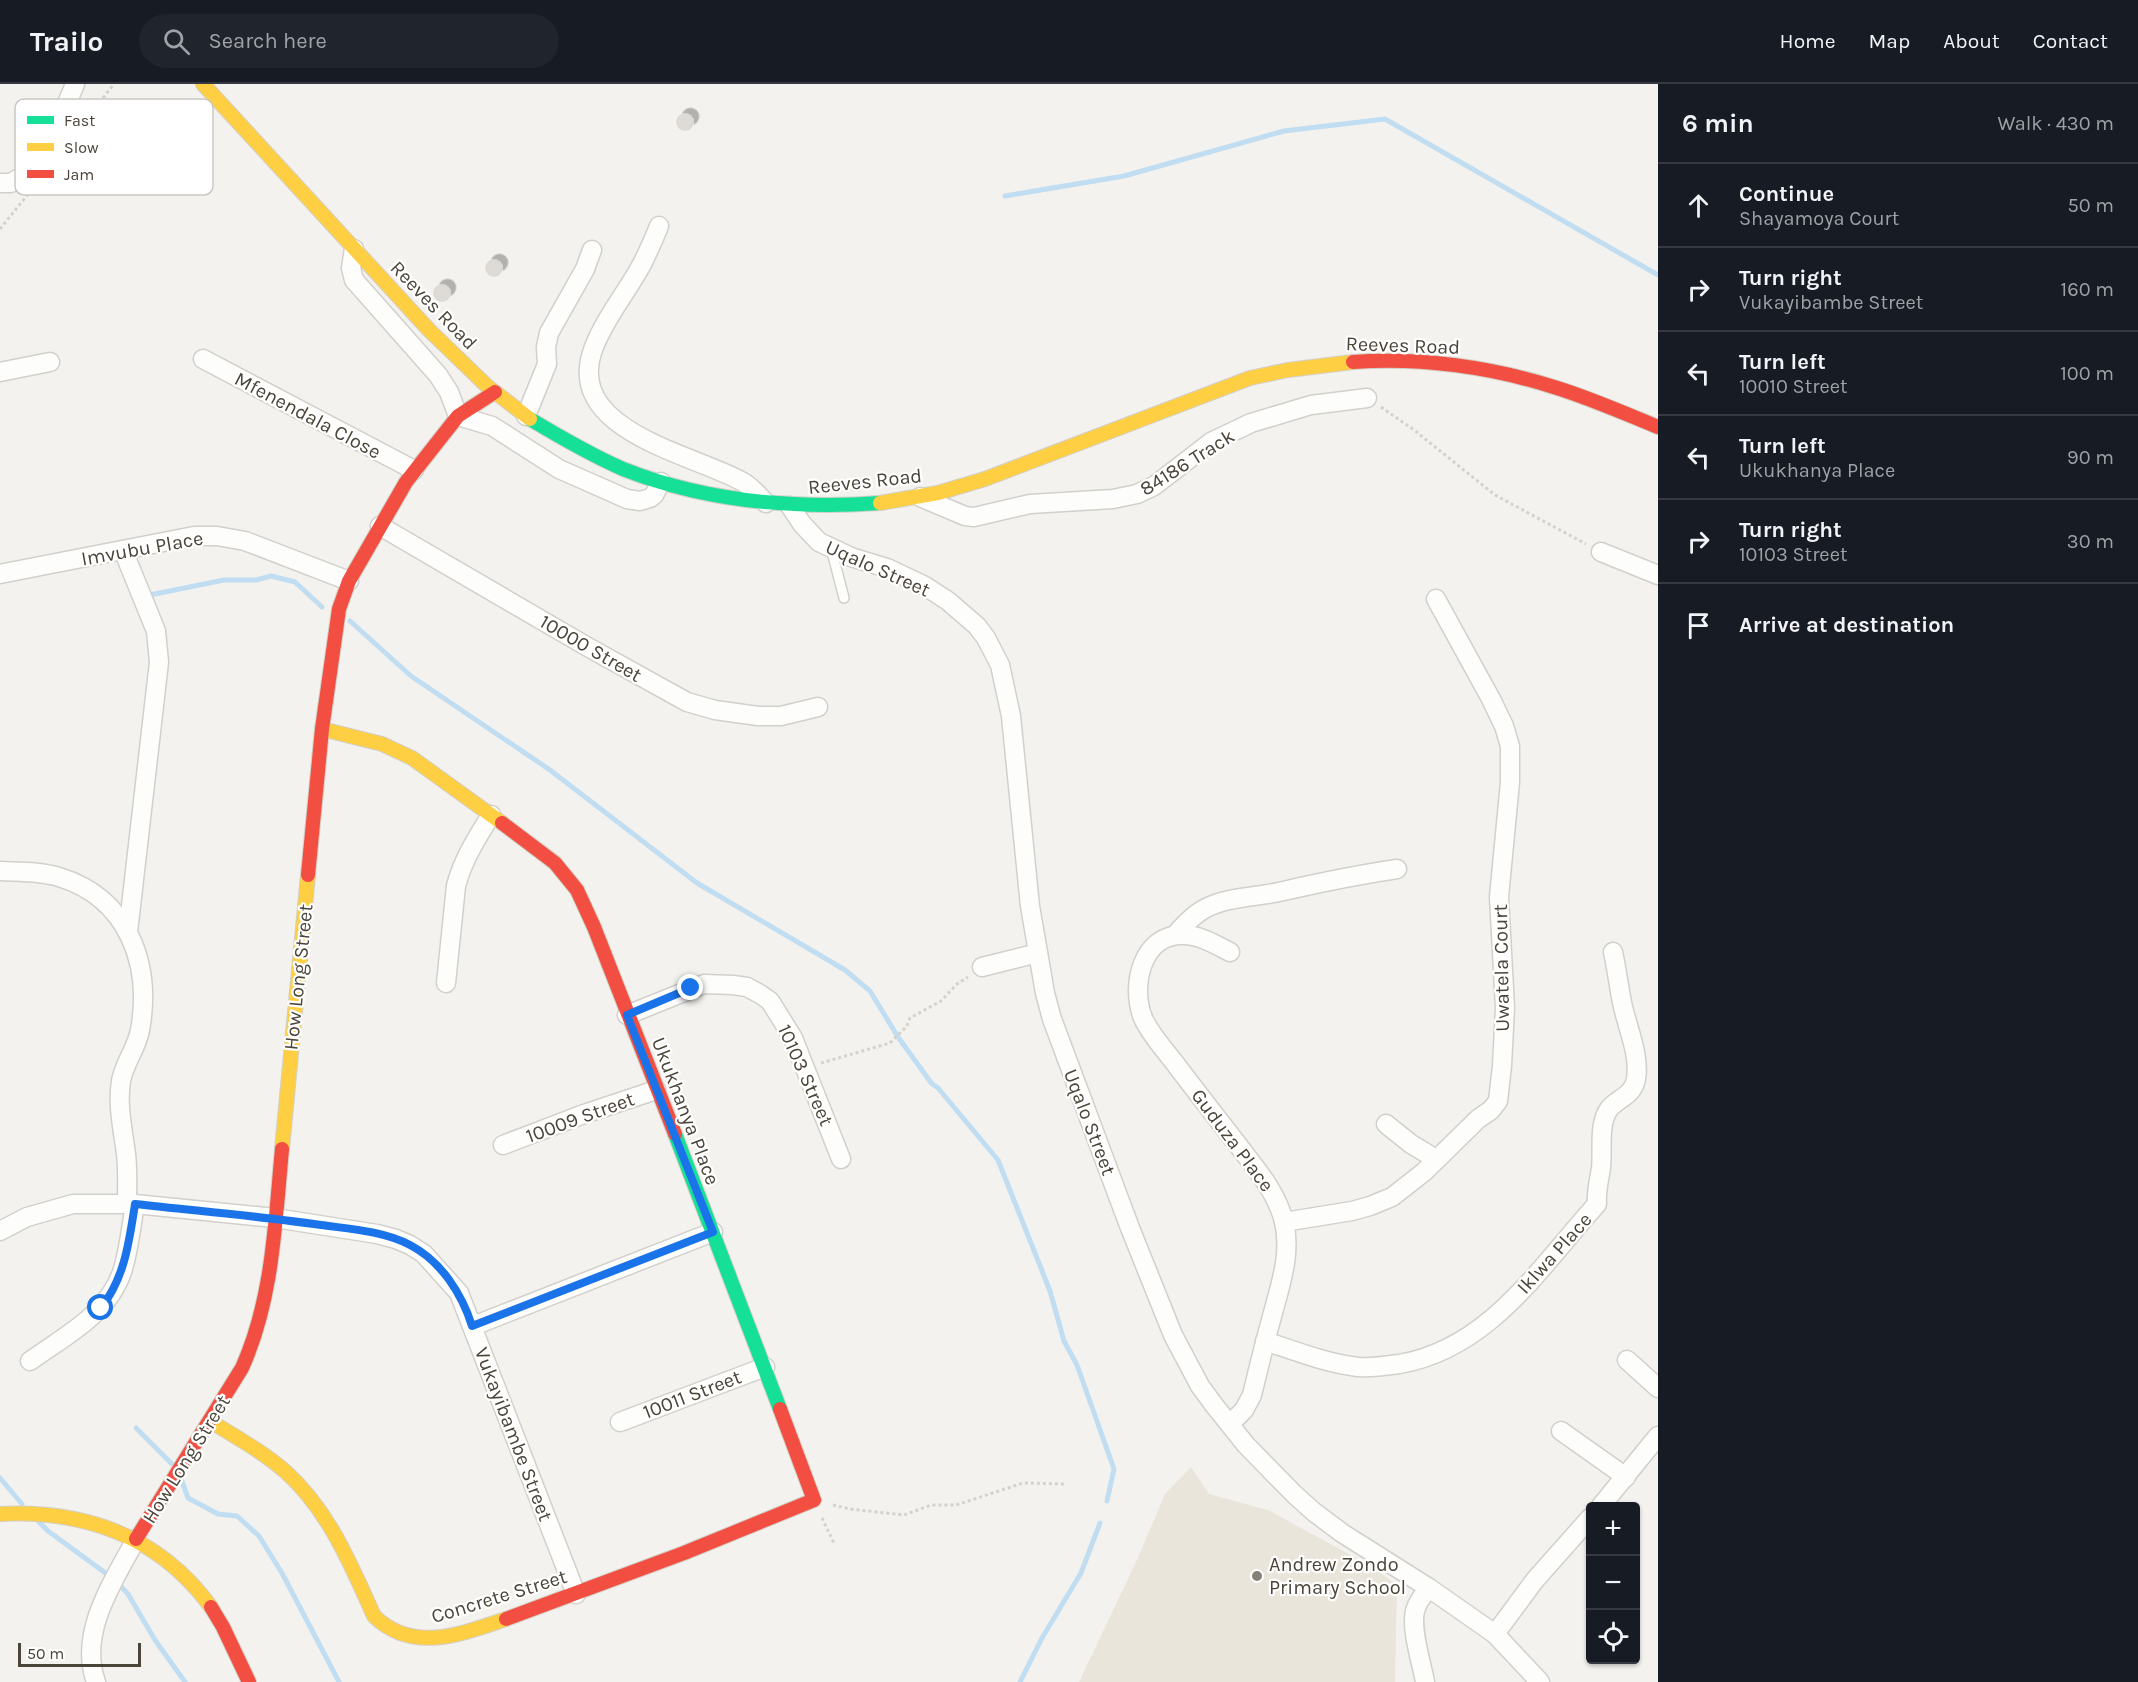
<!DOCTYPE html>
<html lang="en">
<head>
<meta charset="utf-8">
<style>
	:root { --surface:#171b24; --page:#20242c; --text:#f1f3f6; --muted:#9ea1a6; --line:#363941 }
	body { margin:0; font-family:Karla,sans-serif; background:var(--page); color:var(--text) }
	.controls { position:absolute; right:18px; bottom:18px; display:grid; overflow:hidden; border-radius:6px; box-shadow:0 2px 4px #0004 }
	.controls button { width:54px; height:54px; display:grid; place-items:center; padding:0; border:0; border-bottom:2px solid var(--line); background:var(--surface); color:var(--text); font:30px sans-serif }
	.scale { position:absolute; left:18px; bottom:15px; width:123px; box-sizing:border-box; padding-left:6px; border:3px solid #4b4439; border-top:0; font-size:16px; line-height:21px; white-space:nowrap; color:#4b4439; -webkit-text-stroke:4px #fff; paint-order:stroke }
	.stop { position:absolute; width:18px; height:18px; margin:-14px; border:4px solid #1a73e8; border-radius:50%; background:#fff }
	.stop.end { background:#1a73e8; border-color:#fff; box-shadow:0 2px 6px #0008 }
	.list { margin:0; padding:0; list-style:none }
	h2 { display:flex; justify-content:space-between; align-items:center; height:78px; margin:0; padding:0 24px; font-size:26px }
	h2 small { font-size:20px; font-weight:400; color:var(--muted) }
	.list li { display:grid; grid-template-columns:39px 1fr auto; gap:18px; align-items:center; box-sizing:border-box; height:84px; padding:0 24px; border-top:2px solid var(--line) }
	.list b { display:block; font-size:22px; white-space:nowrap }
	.list p { margin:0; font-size:20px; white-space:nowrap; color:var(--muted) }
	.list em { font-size:20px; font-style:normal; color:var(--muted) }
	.icon { flex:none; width:33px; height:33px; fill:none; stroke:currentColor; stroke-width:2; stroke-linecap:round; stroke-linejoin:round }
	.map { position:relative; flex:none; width:1658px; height:1598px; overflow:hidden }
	header { display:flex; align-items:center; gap:36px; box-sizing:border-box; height:84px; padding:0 30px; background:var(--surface); border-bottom:2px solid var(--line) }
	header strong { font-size:28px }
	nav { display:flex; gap:33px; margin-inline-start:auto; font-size:21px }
	.search { width:420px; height:54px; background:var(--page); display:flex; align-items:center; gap:15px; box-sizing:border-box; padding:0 21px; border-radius:33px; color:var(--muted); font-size:22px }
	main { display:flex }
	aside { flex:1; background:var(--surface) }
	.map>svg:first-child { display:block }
	.education { fill:#eae5da }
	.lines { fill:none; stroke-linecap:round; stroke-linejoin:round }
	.stream { stroke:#c0ddf1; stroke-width:5 }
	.building { fill:#dedbd6; stroke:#dcd9d4; stroke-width:1.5; filter:url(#shadow) }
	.lane-casing { stroke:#d2d0cb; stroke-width:12 }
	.street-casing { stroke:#d2d0cb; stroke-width:21 }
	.fast-casing { stroke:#d3cfc5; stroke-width:16 }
	.slow-casing { stroke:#d3cfc5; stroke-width:16 }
	.jam-casing { stroke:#d3cfc5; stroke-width:16 }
	.path { stroke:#d3d2cc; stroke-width:3; stroke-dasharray:3 3; stroke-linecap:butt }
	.lane { stroke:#fdfdfc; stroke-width:9 }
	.street { stroke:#fdfdfc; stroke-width:18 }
	.fast { stroke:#16e098; stroke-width:14 }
	.slow { stroke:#ffcf43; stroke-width:14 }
	.jam { stroke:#f24e42; stroke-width:14 }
	.route { stroke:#1a73e8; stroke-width:8 }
	.poi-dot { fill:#868178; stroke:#fff; stroke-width:2 }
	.labels { text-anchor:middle; stroke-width:4.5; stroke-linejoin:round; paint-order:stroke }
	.street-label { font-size:20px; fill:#4b4439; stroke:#fff }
	.poi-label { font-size:20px; fill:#4b4439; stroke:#fff; text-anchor:start }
	.key { fill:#fff; stroke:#c9c7c4; stroke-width:1.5 }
	.key-label { font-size:16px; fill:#4b4439 }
</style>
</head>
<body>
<header>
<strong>Trailo</strong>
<div class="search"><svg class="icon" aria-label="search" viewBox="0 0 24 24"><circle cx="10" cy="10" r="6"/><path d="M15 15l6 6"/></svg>Search here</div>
<nav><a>Home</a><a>Map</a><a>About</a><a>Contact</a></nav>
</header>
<main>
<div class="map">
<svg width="1658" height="1598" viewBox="0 0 1658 1598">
	<defs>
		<filter id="shadow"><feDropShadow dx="5.5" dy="-5.5" stdDeviation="0" flood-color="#0004"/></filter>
	</defs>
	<rect width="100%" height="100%" fill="#f4f2ee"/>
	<path class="education" d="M1191,1383L1209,1410L1268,1426L1371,1482L1397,1501L1395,1598H1079L1137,1476L1165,1410Z"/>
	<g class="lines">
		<g class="stream">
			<path d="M1005,112L1124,92L1284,47L1385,35L1658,191"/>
			<path d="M150,511L224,496H256L271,492L295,498L322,523"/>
			<path d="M350,537L411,592L550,686L697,799L845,886L870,907L898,953L932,1000L938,1004L998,1076L1050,1207L1064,1257L1077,1281L1114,1385L1107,1417"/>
			<path d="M136,1344L173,1381"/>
			<path d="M0,1394L22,1420"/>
			<path d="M182,1397L188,1414L218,1430L237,1432L259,1452L282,1489L339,1598"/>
			<path d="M39,1438L48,1447L115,1496L128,1510L155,1556L185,1598"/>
			<path d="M1020,1598L1042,1554L1081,1489L1100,1439"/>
		</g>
	</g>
	<g class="building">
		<circle cx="685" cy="38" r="8"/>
		<circle cx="494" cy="184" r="8"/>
		<circle cx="442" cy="209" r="8"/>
	</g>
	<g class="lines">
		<g class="lane-casing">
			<path id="lane" d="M831,464L844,514"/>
		</g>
		<g class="street-casing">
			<g id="street">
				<path d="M0,99H11L22,92L68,17L75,0"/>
				<path d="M659,142C654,155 648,168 642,180C627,208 605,234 594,263C561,347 694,370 743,398C752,403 759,412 766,419"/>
				<path d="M354,165L351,184L354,196L438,291L449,308L458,332L492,342L559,385L627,415L640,417L650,414L654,411L661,398"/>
				<path d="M203,275L414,386"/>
				<path d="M0,288L50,278"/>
				<path d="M526,332L547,280L546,263L549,249L585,185L592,166"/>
				<path d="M920,413L965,432L974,433L1030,420L1113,415L1137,410L1154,402L1211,358L1251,339L1311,321L1367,314"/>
				<path d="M790,422L802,440L819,458L851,473L887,484L925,502L948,517L977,542L986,554L1000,581L1011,632L1030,822L1045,909L1052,935L1130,1144L1173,1251L1200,1302L1214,1321L1246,1361L1295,1411L1314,1428L1342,1449L1429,1504L1495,1550L1540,1598"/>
				<path d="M380,442L586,562L687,618L715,626L758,632H781L818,623"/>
				<path d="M123,466L156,547L159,578L128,848"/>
				<path d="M1601,468L1658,491"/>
				<path d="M0,490L194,452H217L245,457L349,497"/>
				<path d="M0,787C19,788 40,787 59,793C128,814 152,880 140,946C137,964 124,979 121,997C117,1021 123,1046 126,1070C128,1086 127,1103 127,1120"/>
				<path d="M1175,851C1184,841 1194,830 1206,824C1227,813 1256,813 1279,808C1318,799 1357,791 1397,785"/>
				<path d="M1230,868C1216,861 1200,851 1184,851C1142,849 1130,902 1143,934C1150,950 1164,965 1174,978C1195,1006 1217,1034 1238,1061C1256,1085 1277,1108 1284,1138C1292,1171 1279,1205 1271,1236C1264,1261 1258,1286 1252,1311L1244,1326L1230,1340"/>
				<path d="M982,883L1038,869"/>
				<path d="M446,899L456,802C463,775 477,754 491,731"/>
				<path d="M627,931L704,900L733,901L747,903L760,910L770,917L793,954L841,1075"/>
				<path d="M1386,1040L1411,1060L1436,1075"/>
				<path d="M503,1061L584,1030L656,1006"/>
				<path d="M1284,1138L1352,1127L1370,1122L1392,1113L1424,1088L1478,1035L1491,1026L1498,1017L1502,982L1505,924L1499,813L1510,698V662L1504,642L1491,615L1436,515"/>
				<path d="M0,1147L27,1133L73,1120H135L275,1134L377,1150L396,1155L410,1161L424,1170L459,1209L576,1510"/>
				<path d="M473,1242L713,1148"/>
				<path d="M1265,1257C1295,1267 1326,1279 1358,1283C1372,1284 1385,1282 1399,1280C1489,1265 1540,1183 1597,1120C1596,1107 1599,1097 1601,1084C1603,1067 1598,1040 1609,1025C1618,1014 1633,1012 1636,995C1640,972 1628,945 1623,923C1619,905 1617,886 1613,868"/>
				<path d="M1627,1276L1658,1304"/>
				<path d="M30,1277C65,1252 107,1231 122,1188C129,1167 131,1143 135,1120"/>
				<path d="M620,1338L765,1283"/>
				<path d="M1561,1347L1626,1393"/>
				<path d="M1601,1422L1658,1352"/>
				<path d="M1495,1550L1535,1496L1590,1434"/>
				<path d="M96,1598C78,1549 113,1498 136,1455"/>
				<path d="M1425,1598C1422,1580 1409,1541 1416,1524C1418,1517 1424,1510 1429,1504"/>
			</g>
		</g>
		<g class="fast-casing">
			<g id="fast">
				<path d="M530,335C560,353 591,371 623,385C706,418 793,425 880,419"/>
				<path d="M675,1050L780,1325"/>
			</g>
		</g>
		<g class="slow-casing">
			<g id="slow">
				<path d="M203,0L429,246L487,302L530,335"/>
				<path d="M880,419L938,409L985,395L1250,294L1288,286L1353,278"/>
				<path d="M322,645L382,660L412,674L502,739"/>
				<path d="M282,1065L308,791"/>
				<path d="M210,1337C236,1353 263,1368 286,1388C329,1427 351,1481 374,1532C413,1570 461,1550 506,1535"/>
				<path d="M0,1430C85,1426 159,1452 211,1523"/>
			</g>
		</g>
		<g class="jam-casing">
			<g id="jam">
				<path d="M1353,278C1420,273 1491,283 1554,303C1590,314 1624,329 1658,343"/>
				<path d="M502,739L555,779L577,806L594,843L675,1050"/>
				<path d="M308,791L322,645L339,525L349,497L406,398L458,332L495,308"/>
				<path d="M136,1455L242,1284C273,1215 275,1139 282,1065"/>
				<path d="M211,1523L223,1543L249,1598"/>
				<path d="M506,1535L684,1469L814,1416L780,1325"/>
			</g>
		</g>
		<g class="path">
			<path d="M51,80L114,0"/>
			<path d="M0,145L29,109"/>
			<path d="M1381,323L1414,346L1495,411L1586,460"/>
			<path d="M821,979L890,959L907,942L910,934L941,917L957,900L968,893"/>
			<path d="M833,1421L850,1425L904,1431L931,1421H956L1023,1399L1066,1400"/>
			<path d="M822,1434L834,1459"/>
		</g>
		<use href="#lane" class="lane"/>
		<use href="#street" class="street"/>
		<use href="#fast" class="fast"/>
		<use href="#slow" class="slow"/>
		<use href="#jam" class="jam"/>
	</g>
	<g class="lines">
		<path class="route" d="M101,1224C125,1193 129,1158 135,1120C197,1127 259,1132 321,1141C350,1145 383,1147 410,1161C441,1177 462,1210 472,1242L713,1148L627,931L691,904"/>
	</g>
	<circle class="poi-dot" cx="1257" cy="1492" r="6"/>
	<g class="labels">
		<g class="street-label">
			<text transform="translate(434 221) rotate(46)" y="7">Reeves Road</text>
			<text transform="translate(1403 261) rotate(2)" y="7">Reeves Road</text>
			<text transform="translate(308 331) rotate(28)" y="7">Mfenendala Close</text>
			<text transform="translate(1187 378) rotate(-32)" y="7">84186 Track</text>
			<text transform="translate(865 397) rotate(-6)" y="7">Reeves Road</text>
			<text transform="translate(142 464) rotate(-10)" y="7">Imvubu Place</text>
			<text transform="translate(878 484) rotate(24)" y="7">Uqalo Street</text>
			<text transform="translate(591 564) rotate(30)" y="7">10000 Street</text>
			<text transform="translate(1501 884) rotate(-91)" y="7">Uwatela Court</text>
			<text transform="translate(298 893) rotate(-84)" y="7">How Long Street</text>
			<text transform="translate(806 991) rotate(66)" y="7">10103 Street</text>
			<text transform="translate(686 1027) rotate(69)" y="7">Ukukhanya Place</text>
			<text transform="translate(580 1033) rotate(-20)" y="7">10009 Street</text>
			<text transform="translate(1090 1038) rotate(69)" y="7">Uqalo Street</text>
			<text transform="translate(1233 1056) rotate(53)" y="7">Guduza Place</text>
			<text transform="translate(1554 1169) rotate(-48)" y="7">Iklwa Place</text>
			<text transform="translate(692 1310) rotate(-21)" y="7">10011 Street</text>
			<text transform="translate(514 1350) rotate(69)" y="7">Vukayibambe Street</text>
			<text transform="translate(186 1375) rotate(-58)" y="7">How Long Street</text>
			<text transform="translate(499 1512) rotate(-17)" y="7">Concrete Street</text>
		</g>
		<g class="poi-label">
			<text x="1269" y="1487">Andrew Zondo<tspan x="1269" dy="23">Primary School</tspan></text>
		</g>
	</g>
	<rect x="15" y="15" width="198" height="96" rx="9" class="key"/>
	<rect x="27" y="32" width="27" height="8" fill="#16e098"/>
	<rect x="27" y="59" width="27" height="8" fill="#ffcf43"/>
	<rect x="27" y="86" width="27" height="8" fill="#f24e42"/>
	<g class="key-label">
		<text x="64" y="42">Fast</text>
		<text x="64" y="69">Slow</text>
		<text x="64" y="96">Jam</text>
	</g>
</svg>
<div class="controls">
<button>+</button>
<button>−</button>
<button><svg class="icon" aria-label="locate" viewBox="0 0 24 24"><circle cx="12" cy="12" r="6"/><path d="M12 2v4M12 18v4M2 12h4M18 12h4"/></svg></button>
</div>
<div class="scale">50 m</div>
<div class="stop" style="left:101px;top:1224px"></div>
<div class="stop end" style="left:691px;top:904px"></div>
</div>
<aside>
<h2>6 min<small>Walk · 430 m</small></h2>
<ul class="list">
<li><svg class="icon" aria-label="ahead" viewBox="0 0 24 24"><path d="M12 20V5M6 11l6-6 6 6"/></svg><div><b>Continue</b><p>Shayamoya Court</p></div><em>50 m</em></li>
<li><svg class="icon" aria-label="right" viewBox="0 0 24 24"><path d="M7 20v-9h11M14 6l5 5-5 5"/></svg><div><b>Turn right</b><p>Vukayibambe Street</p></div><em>160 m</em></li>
<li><svg class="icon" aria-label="left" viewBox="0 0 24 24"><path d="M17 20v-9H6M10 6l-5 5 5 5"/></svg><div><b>Turn left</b><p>10010 Street</p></div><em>100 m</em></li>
<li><svg class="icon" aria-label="left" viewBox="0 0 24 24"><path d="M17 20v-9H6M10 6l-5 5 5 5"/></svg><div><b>Turn left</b><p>Ukukhanya Place</p></div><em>90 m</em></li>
<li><svg class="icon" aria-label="right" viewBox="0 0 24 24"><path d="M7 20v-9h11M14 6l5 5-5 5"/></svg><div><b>Turn right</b><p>10103 Street</p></div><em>30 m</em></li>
<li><svg class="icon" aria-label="arrive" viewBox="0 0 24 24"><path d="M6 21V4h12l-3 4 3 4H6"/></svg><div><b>Arrive at destination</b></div></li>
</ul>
</aside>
</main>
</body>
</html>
